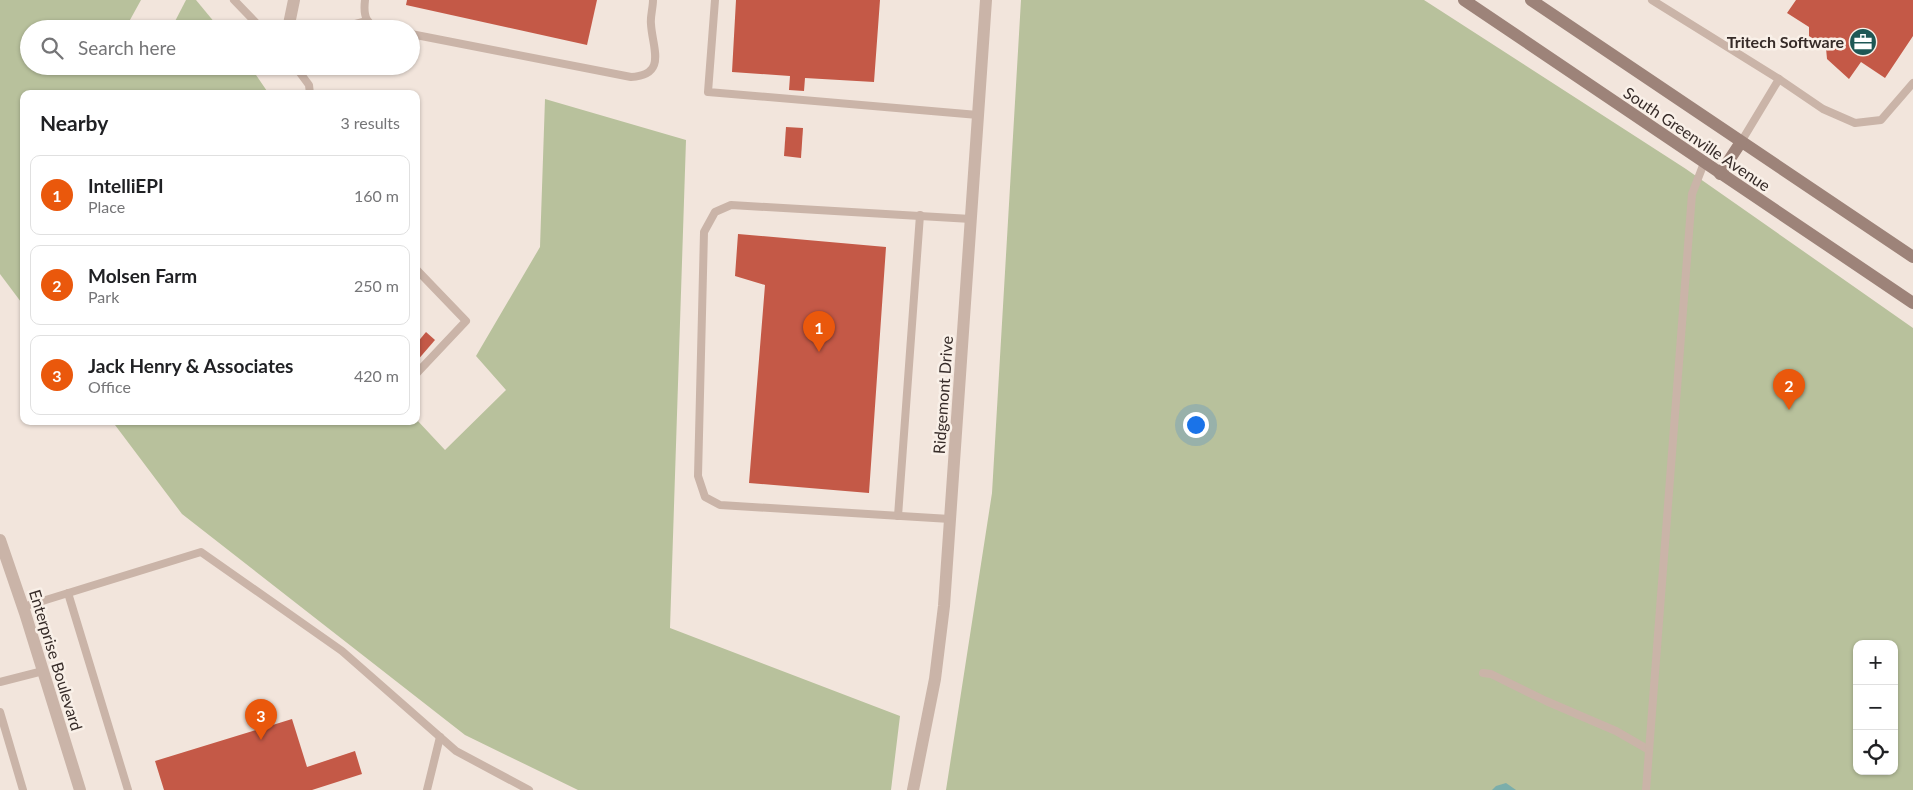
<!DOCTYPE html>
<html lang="en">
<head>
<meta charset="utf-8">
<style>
	:root { --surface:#fff; --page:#f2f2f2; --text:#202124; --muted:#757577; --line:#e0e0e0; --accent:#ea580c }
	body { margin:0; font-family:Lato,sans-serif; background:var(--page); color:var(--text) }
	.controls { position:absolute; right:15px; bottom:15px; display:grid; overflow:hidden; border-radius:10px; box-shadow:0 1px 4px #0004 }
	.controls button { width:45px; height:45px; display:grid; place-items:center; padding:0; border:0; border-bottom:1px solid var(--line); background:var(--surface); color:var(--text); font:25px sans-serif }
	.you { position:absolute; left:1195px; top:424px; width:18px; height:18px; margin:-12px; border:4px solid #fff; border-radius:50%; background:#1a73e8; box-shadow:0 0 0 8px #1a73e833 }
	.badge { display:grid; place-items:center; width:32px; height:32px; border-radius:50%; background:var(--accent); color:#fff; font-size:16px; font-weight:700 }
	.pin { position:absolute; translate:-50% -41px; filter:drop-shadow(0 1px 2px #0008) }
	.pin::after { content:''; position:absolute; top:26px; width:18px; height:15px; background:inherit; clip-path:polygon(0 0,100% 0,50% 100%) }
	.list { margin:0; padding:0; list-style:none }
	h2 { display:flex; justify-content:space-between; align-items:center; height:65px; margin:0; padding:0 20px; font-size:21px }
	h2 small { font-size:16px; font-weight:400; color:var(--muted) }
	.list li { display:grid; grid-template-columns:32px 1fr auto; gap:15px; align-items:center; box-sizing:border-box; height:80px; margin:0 10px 10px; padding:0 10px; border:1px solid var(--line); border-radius:10px }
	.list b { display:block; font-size:19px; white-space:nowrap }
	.list p { margin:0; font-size:16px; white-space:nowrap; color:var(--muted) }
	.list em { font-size:16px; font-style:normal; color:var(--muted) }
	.icon { flex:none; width:28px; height:28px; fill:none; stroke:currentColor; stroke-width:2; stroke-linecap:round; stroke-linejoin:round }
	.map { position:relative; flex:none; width:1913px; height:790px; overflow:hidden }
	.search { position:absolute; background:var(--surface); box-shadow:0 1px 4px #0004; left:20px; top:20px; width:400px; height:55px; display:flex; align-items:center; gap:12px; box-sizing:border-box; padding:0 18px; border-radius:28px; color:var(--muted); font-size:19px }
	.panel { position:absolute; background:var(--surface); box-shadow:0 1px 4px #0004; left:20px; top:90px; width:400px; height:335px; border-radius:10px }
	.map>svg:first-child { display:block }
	.green { fill:#b8c19c; fill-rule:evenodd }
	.water { fill:#7baeab }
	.building { fill:#c45947 }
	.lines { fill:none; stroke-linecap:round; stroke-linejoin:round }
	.service { stroke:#cab4a8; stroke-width:8 }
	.minor { stroke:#cab4a8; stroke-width:12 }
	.tertiary { stroke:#cab4a8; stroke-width:12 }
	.secondary { stroke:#9d8379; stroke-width:12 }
	.labels { text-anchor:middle; stroke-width:5; stroke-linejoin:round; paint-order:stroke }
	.poi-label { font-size:16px; font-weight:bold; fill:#362b28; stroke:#f9f0e8; text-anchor:end }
	.street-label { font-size:16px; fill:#362b28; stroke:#f9f0e8 }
</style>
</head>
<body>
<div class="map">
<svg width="1913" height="790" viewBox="0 0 1913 790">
	<rect width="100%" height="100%" fill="#f2e5dc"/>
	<g class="green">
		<path d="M0,0H141L125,29H29V66H250L269,94H24V306L0,274Z"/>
		<path d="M186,0H196L220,29H171Z"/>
		<path d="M1021,0H1424L1686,169L1913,328V790H946L992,493ZM1857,644H1894V771H1857Z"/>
		<path d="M545,99L686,140L670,628L900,716L891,790H578L465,735L182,514L112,421H416V419L445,450L506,390L476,356L540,247Z"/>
	</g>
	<path class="water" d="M1506,783L1516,790H1492L1496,786Z"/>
	<g class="building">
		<path d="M407,0H597L587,45L406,5Z"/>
		<path d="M736,0H880L874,82L805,78L804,91L789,90L790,76L732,72Z"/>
		<path d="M1796,0H1913V36L1885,78L1861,62L1849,79L1827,59L1826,48L1809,36V27L1787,13Z"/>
		<path d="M786,127L803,128L801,158L784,156Z"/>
		<path d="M738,234L886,247L869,493L749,483L765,285L735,276Z"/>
		<path d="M426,332L435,340L416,362V344Z"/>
		<path d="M292,719L307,767L355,751L362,774L312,790H164L155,761Z"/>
	</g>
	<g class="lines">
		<g class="service">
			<path d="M234,0L262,29"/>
			<path d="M365,0C363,17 366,25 383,29"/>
			<path d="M715,0L708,92L978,115"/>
			<path d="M1652,0L1779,79L1823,109L1855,123L1881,120L1913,83"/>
			<path d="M335,29L366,21"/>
			<path d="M411,34L631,77C668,75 652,47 651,24C650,17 653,8 653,0"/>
			<path d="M295,66L309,85L310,94"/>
			<path d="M1741,142L1779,79"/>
			<path d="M416,269L466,321L416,374"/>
			<path d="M898,516L920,215"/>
			<path d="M950,519L720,505L705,497L698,476L704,232L715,212L731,205L971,219"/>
			<path d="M68,593L128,790"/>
			<path d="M23,607L201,552L342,651L456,751L529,790"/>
			<path d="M1483,673L1491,674L1546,701L1616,731L1649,750"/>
			<path d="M0,682L43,671"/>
			<path d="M0,712L23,790"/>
			<path d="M427,790L440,737"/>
			<path d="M1646,790L1692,194L1704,163"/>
		</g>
		<path class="minor" d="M288,29L294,0"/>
		<g class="tertiary">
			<path d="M0,540L25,613L80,790"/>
			<path d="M913,790L935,679L944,606L986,0"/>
		</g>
		<g class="secondary">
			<path d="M1464,0L1913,303"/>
			<path d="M1531,0L1913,257"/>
			<path d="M1720,174L1741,142"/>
		</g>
	</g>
	<defs>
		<g id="office-disc" transform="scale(1.4375)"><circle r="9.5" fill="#1e5755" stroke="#f9f0e8"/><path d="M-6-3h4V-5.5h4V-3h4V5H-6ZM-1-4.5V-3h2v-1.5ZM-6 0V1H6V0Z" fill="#fff"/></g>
	</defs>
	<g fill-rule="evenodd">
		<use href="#office-disc" x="1863" y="42"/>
	</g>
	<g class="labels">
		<g class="poi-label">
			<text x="1844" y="48">Tritech Software</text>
		</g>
		<g class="street-label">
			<text transform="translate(1697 139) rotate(34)" y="6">South Greenville Avenue</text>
			<text transform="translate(943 395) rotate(-86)" y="6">Ridgemont Drive</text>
			<text transform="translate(56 660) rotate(73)" y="6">Enterprise Boulevard</text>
		</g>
	</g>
</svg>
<div class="controls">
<button>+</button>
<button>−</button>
<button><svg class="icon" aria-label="locate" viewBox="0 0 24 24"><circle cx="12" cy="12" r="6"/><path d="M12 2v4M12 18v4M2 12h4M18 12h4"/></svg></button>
</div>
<div class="you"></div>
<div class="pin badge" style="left:819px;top:352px">1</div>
<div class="pin badge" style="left:1789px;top:410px">2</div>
<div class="pin badge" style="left:261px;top:740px">3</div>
<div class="search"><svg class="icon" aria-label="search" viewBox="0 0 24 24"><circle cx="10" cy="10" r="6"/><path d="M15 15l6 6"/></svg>Search here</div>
<section class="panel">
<h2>Nearby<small>3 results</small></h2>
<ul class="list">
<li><span class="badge">1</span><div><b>IntelliEPI</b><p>Place</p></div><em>160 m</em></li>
<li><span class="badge">2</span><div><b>Molsen Farm</b><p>Park</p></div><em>250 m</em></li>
<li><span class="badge">3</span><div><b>Jack Henry &amp; Associates</b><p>Office</p></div><em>420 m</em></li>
</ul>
</section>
</div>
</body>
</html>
